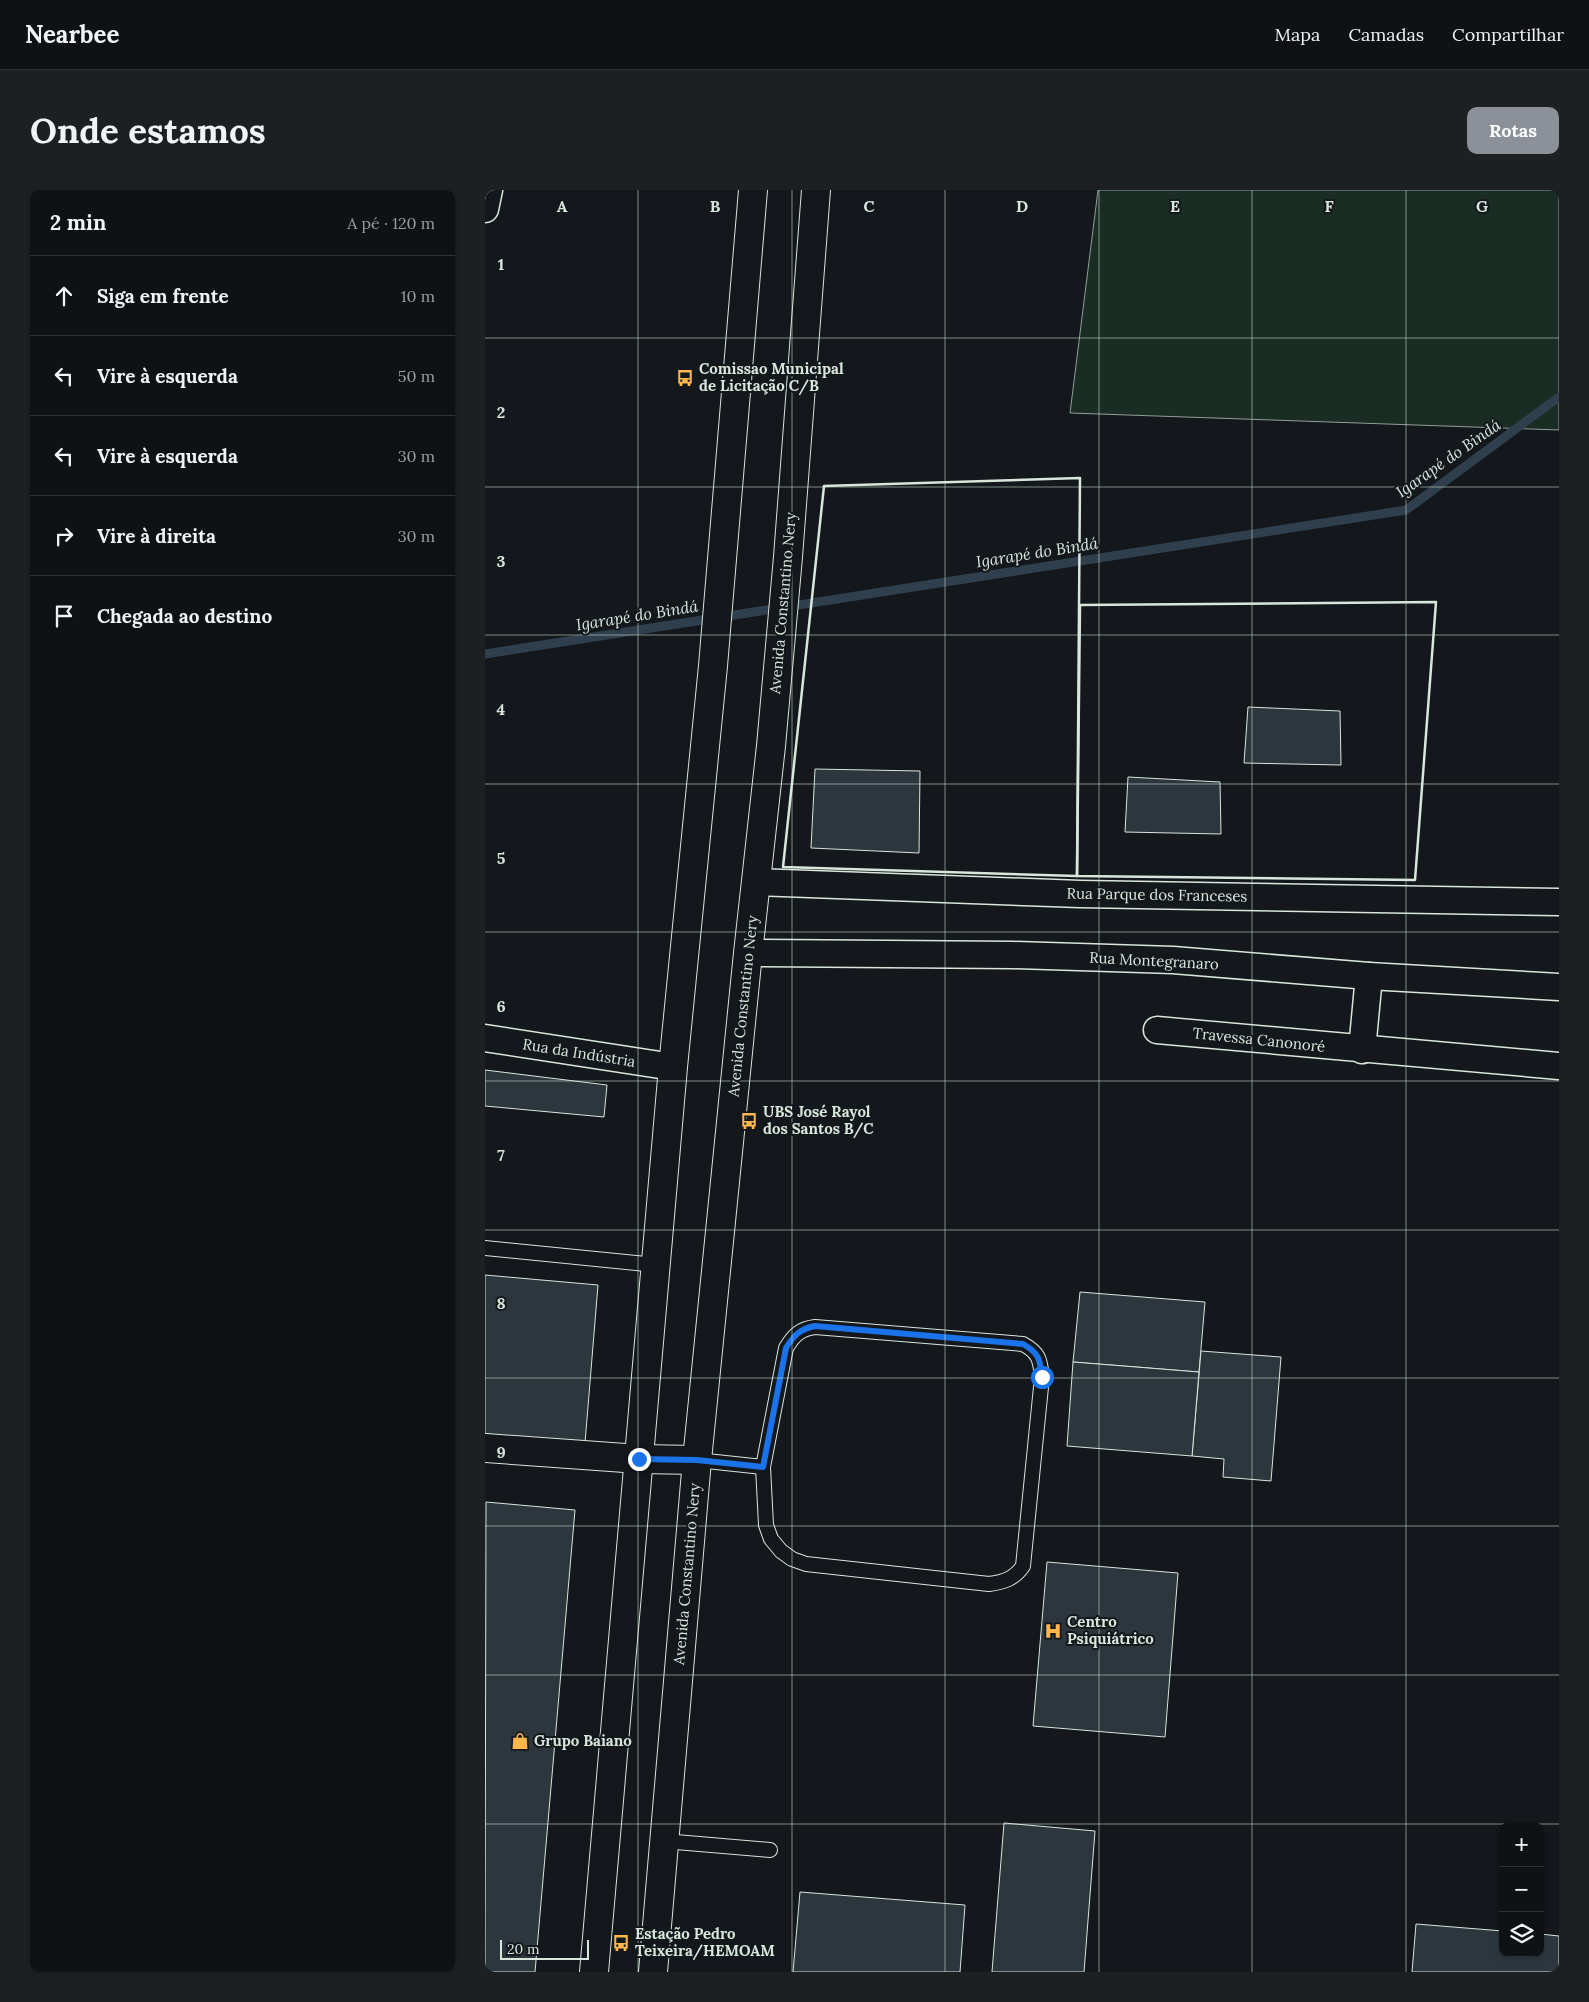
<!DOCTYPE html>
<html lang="pt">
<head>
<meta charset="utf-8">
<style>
	:root { --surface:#0f1215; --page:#1d2022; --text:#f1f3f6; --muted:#9b9ea0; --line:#2f3234; --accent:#8c9099 }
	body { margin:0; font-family:Lora,serif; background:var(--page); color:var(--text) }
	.controls { position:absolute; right:15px; bottom:15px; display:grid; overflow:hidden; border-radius:10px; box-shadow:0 1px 4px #0004 }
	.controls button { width:45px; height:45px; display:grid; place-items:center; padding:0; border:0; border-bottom:1px solid var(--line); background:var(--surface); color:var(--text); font:25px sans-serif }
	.scale { position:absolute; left:15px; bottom:12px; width:89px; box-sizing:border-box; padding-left:5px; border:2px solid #d8e6dc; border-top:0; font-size:14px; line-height:18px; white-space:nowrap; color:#d8e6dc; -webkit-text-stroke:4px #14181c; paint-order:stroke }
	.stop { position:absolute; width:15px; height:15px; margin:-11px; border:4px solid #1a73e8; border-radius:50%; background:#fff }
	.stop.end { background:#1a73e8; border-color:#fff; box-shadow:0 1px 5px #0008 }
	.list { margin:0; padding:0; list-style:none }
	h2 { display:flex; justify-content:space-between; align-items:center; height:65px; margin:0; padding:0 20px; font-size:21px }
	h2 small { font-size:16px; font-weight:400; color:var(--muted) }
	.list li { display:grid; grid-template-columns:32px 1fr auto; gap:15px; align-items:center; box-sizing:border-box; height:80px; padding:0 20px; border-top:1px solid var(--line) }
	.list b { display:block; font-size:19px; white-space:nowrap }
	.list em { font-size:16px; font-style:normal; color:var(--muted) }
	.icon { flex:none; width:28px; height:28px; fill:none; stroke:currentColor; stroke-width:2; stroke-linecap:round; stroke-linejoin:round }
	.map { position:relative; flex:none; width:1074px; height:1782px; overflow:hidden; border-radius:10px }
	header { display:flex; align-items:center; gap:30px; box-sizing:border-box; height:70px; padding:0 25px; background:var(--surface); border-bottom:1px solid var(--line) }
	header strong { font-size:24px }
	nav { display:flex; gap:28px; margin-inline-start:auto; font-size:18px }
	.intro { display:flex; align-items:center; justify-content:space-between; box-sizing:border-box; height:120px; padding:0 30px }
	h1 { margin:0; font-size:35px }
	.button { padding:12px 22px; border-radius:10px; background:var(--accent); color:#fff; font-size:18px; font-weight:700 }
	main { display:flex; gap:30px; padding:0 30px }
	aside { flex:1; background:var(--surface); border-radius:10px; box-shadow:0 1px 4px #0004 }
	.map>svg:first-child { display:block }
	.green { fill:#1a2d24; stroke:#939e99 }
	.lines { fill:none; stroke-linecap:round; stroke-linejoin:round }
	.stream { stroke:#2f3f4d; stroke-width:9 }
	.building { fill:#2c363c; stroke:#d8e6dc }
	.lane-casing { stroke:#d8e6dc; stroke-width:16 }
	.street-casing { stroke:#d8e6dc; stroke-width:29 }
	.secondary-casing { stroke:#d8e6dc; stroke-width:30 }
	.highway-casing { stroke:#d8e6dc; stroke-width:30 }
	.lane { stroke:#14181c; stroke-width:14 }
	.street { stroke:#14181c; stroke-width:26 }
	.secondary { stroke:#14181c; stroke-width:28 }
	.highway { stroke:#14181c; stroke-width:28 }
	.wall { stroke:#d8e6dc; stroke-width:2.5 }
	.route { stroke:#1a73e8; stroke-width:6 }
	.grid { fill:none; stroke:#d8e6dc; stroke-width:1; stroke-opacity:0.55 }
	.labels { text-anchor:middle; stroke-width:4; stroke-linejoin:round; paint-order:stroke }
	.poi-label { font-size:15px; font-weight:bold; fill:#d8e6dc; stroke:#14181c; text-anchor:start }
	.street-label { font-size:15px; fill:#d8e6dc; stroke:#14181c }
	.water-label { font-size:16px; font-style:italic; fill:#d8e6dc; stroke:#14181c }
	.grid-label { font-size:16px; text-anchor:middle; font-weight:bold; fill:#d8e6dc; stroke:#14181c; stroke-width:4; stroke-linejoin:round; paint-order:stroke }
</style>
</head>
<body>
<header>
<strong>Nearbee</strong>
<nav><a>Mapa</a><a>Camadas</a><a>Compartilhar</a></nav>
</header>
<div class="intro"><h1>Onde estamos</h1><a class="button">Rotas</a></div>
<main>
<aside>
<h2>2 min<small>A pé · 120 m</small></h2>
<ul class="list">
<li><svg class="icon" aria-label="ahead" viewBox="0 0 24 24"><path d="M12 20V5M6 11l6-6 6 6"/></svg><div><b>Siga em frente</b></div><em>10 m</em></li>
<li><svg class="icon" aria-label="left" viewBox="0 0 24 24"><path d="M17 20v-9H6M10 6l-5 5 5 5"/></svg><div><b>Vire à esquerda</b></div><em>50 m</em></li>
<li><svg class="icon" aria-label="left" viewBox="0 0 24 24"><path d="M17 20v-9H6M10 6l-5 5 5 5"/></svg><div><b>Vire à esquerda</b></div><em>30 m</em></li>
<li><svg class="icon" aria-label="right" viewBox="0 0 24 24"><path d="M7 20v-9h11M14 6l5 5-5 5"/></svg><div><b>Vire à direita</b></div><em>30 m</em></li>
<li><svg class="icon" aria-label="arrive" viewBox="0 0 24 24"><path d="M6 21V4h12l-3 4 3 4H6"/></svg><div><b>Chegada ao destino</b></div></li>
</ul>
</aside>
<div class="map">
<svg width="1074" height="1782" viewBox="0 0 1074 1782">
	<rect width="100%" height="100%" fill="#14181c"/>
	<path class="green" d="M613,0H1074V240L585,223Z"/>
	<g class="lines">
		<path class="stream" d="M0,464L921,320L1074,207"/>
	</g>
	<g class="building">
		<path d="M763,517L855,521L856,575L759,573Z"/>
		<path d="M330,579L435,581L434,663L326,658Z"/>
		<path d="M643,587L735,592L736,644L640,642Z"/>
		<path d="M0,880L122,895L119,927L0,916Z"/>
		<path d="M0,1085L113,1095L100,1253L0,1244Z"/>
		<path d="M595,1102L720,1112L714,1182L588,1172Z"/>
		<path d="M716,1161L796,1167L786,1291L738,1287L739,1269L707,1266Z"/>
		<path d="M588,1172L714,1182L707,1266L582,1256Z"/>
		<path d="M1,1312L90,1320L50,1782H0Z"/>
		<path d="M562,1372L693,1383L680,1547L548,1536Z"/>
		<path d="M519,1633L610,1641L599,1782H507Z"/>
		<path d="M315,1702L480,1715L475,1782H308Z"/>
		<path d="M931,1734L1018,1741V1763H1055V1744L1074,1746V1782H927Z"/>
	</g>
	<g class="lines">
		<g class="lane-casing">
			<g id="lane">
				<path d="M0,1058L171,1075"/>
				<path d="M330,1137L538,1154C554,1163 555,1169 557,1187L538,1376C529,1389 519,1392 504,1394L321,1374L307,1369L296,1361L286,1349L281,1335L278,1277L301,1158C309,1145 315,1139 330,1137Z"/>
				<path d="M212,1270L278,1277"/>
				<path d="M179,1651L285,1660"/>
			</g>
		</g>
		<g class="street-casing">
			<g id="street">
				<path d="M0,19L4,0"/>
				<path d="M271,692L595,704L1074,712"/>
				<path d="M263,763L528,765L688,770L884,786L1074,797"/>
				<path d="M672,840L1074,876"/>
				<path d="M0,848L188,877"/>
				<path d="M877,860L884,786"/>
			</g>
		</g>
		<g class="secondary-casing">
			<path id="secondary" d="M0,1258L154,1269L212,1270"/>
		</g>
		<g class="highway-casing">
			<g id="highway">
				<path d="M109,1782L188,877L228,476L268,0"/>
				<path d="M168,1782L212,1270L263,763L286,556L303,367L331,0"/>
			</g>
		</g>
		<use href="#lane" class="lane"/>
		<use href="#street" class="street"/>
		<use href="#secondary" class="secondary"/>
		<use href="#highway" class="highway"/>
		<g class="wall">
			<path d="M595,288L592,686L298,677L339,296Z"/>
			<path d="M951,412L930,690L592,686L595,415Z"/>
		</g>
	</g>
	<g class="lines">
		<path class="route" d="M154,1269L212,1270L278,1277L301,1158C309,1145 315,1139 330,1136L538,1154C554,1163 555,1169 557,1187"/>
	</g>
	<path class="grid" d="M153,0V1782M307,0V1782M460,0V1782M614,0V1782M767,0V1782M921,0V1782M0,148H1074M0,297H1074M0,445H1074M0,594H1074M0,742H1074M0,891H1074M0,1040H1074M0,1188H1074M0,1336H1074M0,1485H1074M0,1634H1074"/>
	<defs>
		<g id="bus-bare" transform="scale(1.35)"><path d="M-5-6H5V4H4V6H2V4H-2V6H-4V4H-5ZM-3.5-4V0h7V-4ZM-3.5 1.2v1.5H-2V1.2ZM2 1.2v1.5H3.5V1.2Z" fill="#ffb74d" stroke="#14181c" stroke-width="2.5" paint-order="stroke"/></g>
		<g id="hospital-bare" transform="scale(1.35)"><path d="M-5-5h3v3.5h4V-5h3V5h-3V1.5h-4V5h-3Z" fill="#ffb74d" stroke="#14181c" stroke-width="2.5" paint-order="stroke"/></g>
		<g id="shop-bare" transform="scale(1.35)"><path d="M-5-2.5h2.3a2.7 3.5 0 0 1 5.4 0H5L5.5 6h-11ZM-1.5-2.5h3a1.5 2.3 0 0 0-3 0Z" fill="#ffb74d" stroke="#14181c" stroke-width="2.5" paint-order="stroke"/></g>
	</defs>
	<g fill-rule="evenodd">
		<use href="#bus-bare" x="200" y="188"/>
		<use href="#bus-bare" x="264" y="931"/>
		<use href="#hospital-bare" x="568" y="1441"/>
		<use href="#shop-bare" x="35" y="1551"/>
		<use href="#bus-bare" x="136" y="1753"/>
	</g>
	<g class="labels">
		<g class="poi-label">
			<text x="214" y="184">Comissao Municipal<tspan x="214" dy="17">de Licitação C/B</tspan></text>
			<text x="278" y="927">UBS José Rayol<tspan x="278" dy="17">dos Santos B/C</tspan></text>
			<text x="582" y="1437">Centro<tspan x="582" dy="17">Psiquiátrico</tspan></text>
			<text x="49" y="1556">Grupo Baiano</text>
			<text x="150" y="1749">Estação Pedro<tspan x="150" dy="17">Teixeira/HEMOAM</tspan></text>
		</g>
		<g class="street-label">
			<text transform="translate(298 413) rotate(-85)" y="5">Avenida Constantino Nery</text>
			<text transform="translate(672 705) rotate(1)" y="5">Rua Parque dos Franceses</text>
			<text transform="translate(669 771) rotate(3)" y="5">Rua Montegranaro</text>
			<text transform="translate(258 816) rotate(-84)" y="5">Avenida Constantino Nery</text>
			<text transform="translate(774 850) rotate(6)" y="5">Travessa Canonoré</text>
			<text transform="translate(94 863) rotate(9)" y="5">Rua da Indústria</text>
			<text transform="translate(202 1384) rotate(-85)" y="5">Avenida Constantino Nery</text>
		</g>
		<g class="water-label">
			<text transform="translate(963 268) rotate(-35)" y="6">Igarapé do Bindá</text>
			<text transform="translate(552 362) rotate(-9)" y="6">Igarapé do Bindá</text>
			<text transform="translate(152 425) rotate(-9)" y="6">Igarapé do Bindá</text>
		</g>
	</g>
	<g class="grid-label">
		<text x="77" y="22">A</text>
		<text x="230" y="22">B</text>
		<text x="384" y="22">C</text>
		<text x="537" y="22">D</text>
		<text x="690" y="22">E</text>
		<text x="844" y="22">F</text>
		<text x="997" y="22">G</text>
		<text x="16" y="80">1</text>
		<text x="16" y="228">2</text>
		<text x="16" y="377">3</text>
		<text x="16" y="525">4</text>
		<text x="16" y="674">5</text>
		<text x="16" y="822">6</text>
		<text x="16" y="971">7</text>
		<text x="16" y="1119">8</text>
		<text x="16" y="1268">9</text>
	</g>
</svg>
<div class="controls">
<button>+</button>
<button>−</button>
<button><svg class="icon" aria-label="layers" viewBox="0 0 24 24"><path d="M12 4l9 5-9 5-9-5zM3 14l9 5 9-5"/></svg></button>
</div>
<div class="scale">20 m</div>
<div class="stop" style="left:557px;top:1187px"></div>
<div class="stop end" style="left:154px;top:1269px"></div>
</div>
</main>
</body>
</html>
